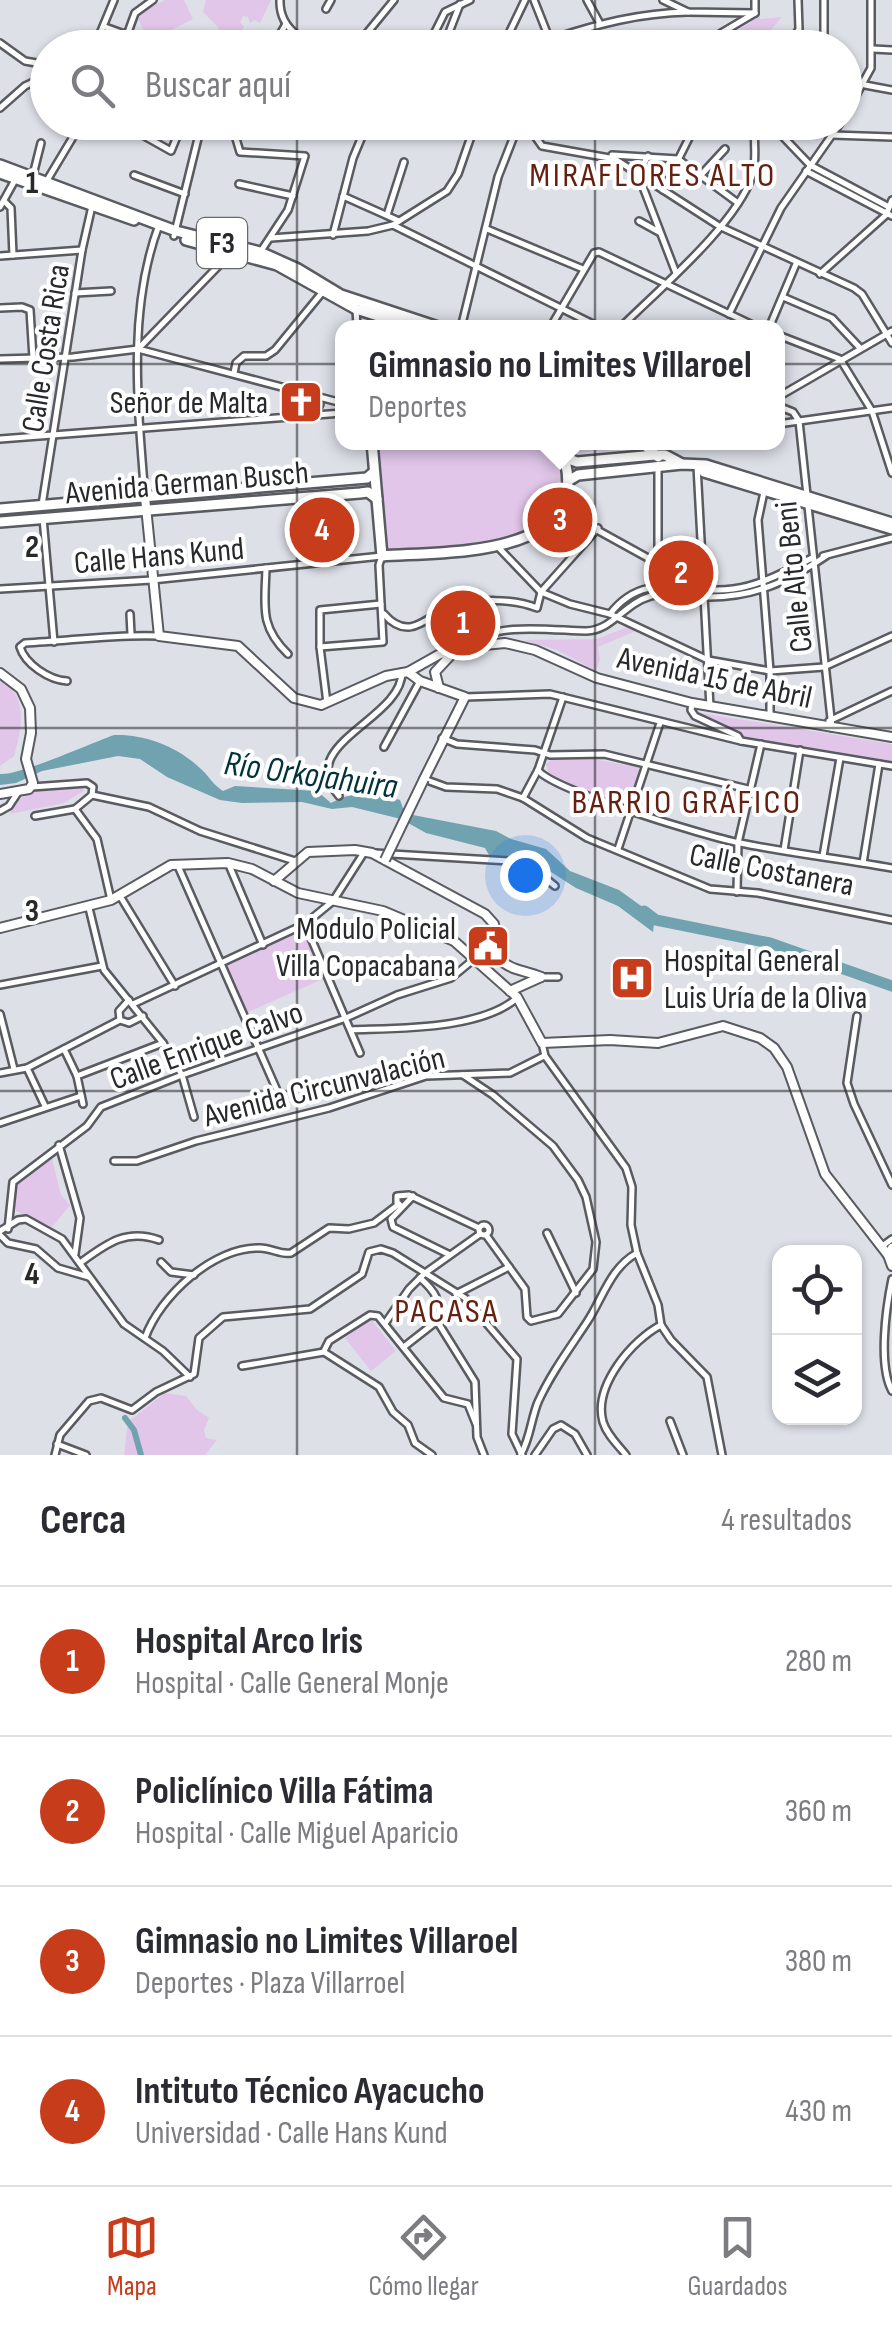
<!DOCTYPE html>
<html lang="es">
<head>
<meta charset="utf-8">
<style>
	:root { --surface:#fff; --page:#f7f7f7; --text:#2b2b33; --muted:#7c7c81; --line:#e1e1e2; --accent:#c73d1c }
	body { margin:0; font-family:"Sofia Sans Condensed",sans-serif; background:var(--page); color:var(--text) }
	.controls { position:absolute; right:30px; bottom:30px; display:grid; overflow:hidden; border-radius:20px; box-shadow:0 2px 8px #0004 }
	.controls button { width:90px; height:90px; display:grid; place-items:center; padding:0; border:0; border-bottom:2px solid var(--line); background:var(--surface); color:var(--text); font:50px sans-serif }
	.you { position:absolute; left:525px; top:875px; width:35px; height:35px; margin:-25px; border:8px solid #fff; border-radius:50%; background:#1a73e8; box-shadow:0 0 0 15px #1a73e833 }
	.badge { display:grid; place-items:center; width:65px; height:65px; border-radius:50%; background:var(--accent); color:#fff; font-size:32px; font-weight:700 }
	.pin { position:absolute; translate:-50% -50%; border:5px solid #fff; box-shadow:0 2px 10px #0006 }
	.popup { position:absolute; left:335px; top:320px; width:450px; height:130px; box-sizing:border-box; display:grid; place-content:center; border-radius:20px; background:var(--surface); filter:drop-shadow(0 2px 8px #0005); font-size:32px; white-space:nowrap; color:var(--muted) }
	.popup b { font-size:38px; color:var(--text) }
	.popup::after { content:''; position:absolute; left:50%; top:100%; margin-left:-20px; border:20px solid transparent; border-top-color:var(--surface) }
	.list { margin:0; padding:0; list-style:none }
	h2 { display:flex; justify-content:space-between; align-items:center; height:130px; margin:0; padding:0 40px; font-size:42px }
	h2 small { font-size:32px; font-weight:400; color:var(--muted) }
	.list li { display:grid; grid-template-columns:65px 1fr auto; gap:30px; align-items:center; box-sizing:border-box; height:150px; padding:0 40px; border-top:2px solid var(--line) }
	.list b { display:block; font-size:38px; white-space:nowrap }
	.list p { margin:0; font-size:32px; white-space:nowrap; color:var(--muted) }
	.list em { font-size:32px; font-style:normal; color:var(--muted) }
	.icon { flex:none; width:55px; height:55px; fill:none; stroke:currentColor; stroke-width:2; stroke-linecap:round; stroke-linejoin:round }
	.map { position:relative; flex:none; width:892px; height:1455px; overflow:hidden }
	.search { position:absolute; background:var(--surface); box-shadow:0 2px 8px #0004; left:30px; right:30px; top:30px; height:110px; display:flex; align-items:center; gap:25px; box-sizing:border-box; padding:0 35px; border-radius:55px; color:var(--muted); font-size:38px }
	.sheet { height:730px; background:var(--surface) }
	nav { display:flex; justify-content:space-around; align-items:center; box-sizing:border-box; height:140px; border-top:2px solid var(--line); background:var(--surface); font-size:28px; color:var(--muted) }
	nav a { display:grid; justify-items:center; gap:5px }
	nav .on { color:var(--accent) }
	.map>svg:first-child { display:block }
	.green { fill:#e1c6e9 }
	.water { fill:#71a2af }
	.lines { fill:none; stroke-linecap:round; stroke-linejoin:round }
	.canal { stroke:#71a2af; stroke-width:6 }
	.river { stroke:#71a2af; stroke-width:11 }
	.street-casing { stroke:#595b61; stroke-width:10 }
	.secondary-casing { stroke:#595b61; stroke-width:12 }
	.primary-casing { stroke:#595b61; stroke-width:14 }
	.street { stroke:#fff; stroke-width:5 }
	.secondary { stroke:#fff; stroke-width:8 }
	.primary { stroke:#fff; stroke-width:9 }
	.secondary-bridge-casing { stroke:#595b61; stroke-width:12; stroke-linecap:butt }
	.secondary-bridge { stroke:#fff; stroke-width:8 }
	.grid { fill:none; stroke:#28292c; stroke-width:2.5; stroke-opacity:0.55 }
	.labels { text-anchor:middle; stroke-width:8; stroke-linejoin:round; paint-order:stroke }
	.shield { fill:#fff; stroke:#68696b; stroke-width:2.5 }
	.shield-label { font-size:30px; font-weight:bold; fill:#28292c }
	.street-label { font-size:32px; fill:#28292c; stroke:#fff }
	.poi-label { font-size:32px; fill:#28292c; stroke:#fff; text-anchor:end }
	.neighbourhood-label { font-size:35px; letter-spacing:2.5px; fill:#642112; stroke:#fff }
	.water-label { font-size:35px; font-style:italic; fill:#01323d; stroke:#fff }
	.grid-label { font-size:32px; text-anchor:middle; font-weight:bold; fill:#28292c; stroke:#fff; stroke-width:8; stroke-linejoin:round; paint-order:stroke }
</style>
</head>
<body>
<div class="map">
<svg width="892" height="1455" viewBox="0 0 892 1455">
	<rect width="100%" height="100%" fill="#dde0e7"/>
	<g class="green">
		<path d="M165,0H184L193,19L149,41L136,15Z"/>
		<path d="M206,0H271L260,23L255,20L250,23L248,17L243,16L240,22L244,27L237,39L226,45L217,26L203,12Z"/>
		<path d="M759,12L760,19L782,17L756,47H710L750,23Z"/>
		<path d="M376,443H554C596,549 458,551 389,551L381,542Z"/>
		<path d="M568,443H637L639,448L577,453L571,450Z"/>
		<path d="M630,626L636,631L598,647L600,659L596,671L557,650L524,640L597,639Z"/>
		<path d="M0,678C29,698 22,727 14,756L0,766Z"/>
		<path d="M694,712L892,744V763C846,755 724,743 694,712Z"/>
		<path d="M581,757L637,767L639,771L629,802L587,791L549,776L546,764L553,759Z"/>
		<path d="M84,786L83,791L64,803L10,814C19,786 59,787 84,786Z"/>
		<path d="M303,928L325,978L246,1013L224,966Z"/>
		<path d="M52,1159L61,1195L70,1205L52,1227L16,1211L15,1184Z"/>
		<path d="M370,1318L396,1351L371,1371L345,1338Z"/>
		<path d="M165,1393L186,1396L197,1410L209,1418L204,1430L206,1438L217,1440L205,1455H124L128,1422Z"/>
	</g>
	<path class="water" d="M114,735C145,734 177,746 201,769C209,776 213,785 223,791L235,786L317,791L331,803C354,791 376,791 400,800L403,808L413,815L496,831L511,839L546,849L570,871L619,890L655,916L653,932L618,906L576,888L537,863L489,855L485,848L426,833L401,819L352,807L332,809L302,802L242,803L220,800L167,777L140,759L118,756L42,771L16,783L0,785V774C18,776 89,744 114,735Z"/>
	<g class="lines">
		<path class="canal" d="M125,1418L134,1430L141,1455"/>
		<path class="river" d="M644,911L656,920L770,943L892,986"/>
		<g class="street-casing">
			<g id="street">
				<path d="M280,0C279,31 308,46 335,48"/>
				<path d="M534,0L553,48"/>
				<path d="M587,0L599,22"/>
				<path d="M663,0L688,12L755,13"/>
				<path d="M824,0V44"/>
				<path d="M326,9L331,0"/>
				<path d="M755,13V0"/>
				<path d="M105,27L127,35L135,13L153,0"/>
				<path d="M367,33L394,0"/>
				<path d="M552,39C598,24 639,13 688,12"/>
				<path d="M0,43L25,61L48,65"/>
				<path d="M94,48L114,0"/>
				<path d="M272,48L286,24"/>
				<path d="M427,48L445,12L470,0"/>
				<path d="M443,48L460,4"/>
				<path d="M502,48L525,0"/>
				<path d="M696,48L755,13"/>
				<path d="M788,48L799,29L798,0"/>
				<path d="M873,49L892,50"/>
				<path d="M865,85L892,90"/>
				<path d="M0,108L25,86L48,75"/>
				<path d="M844,117L871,68V0"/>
				<path d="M231,122L240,152L305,156L288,210L261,251"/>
				<path d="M525,122L542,146L615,159L719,226L854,288L862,294L892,343"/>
				<path d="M769,122L810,165L889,207"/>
				<path d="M123,124L171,151L183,122"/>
				<path d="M780,135L790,122"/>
				<path d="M832,135L892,137"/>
				<path d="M612,155L678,159L738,203"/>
				<path d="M648,156L638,174L676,273"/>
				<path d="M806,171L892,216"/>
				<path d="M33,175L41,143"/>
				<path d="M134,175L185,194"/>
				<path d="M701,175L725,149"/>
				<path d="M46,182L82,122"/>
				<path d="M239,184L293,196"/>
				<path d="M663,190L697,122"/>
				<path d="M343,196L399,221"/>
				<path d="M5,202L11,208L13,255"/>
				<path d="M0,207L15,180"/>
				<path d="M387,215L404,162"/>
				<path d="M639,221L659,232"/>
				<path d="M393,225L601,328"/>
				<path d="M487,229L583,269"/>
				<path d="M333,235L353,158L368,122"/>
				<path d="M174,236L202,122"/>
				<path d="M271,238L368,231L393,225L447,191L458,174L476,122"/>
				<path d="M0,256L82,250"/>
				<path d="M820,274L886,215L892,200"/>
				<path d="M75,293L111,291"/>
				<path d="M783,297L832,318L860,348"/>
				<path d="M0,308L22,307L30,310L33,358"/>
				<path d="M356,308L357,328"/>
				<path d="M729,314L781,208L841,122"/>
				<path d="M461,328L498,177L514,136V122"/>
				<path d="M550,328L594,253L599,252L759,328"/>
				<path d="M620,328C657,291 736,225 752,176C758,161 752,140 756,122"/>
				<path d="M769,328L796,264"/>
				<path d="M778,335L840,359L872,411L892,473"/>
				<path d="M140,347L230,254"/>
				<path d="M0,359L73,357L138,349L342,403"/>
				<path d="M234,373L236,363L244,356H266L275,350L325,289"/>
				<path d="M778,397L892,331"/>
				<path d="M778,406L793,412L799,421L807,495"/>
				<path d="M316,414L320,404L317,395"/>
				<path d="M778,424L892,408"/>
				<path d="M0,439L342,413"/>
				<path d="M649,450L663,442"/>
				<path d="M697,466L710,707"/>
				<path d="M764,492L758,520L770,671V715"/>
				<path d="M145,497C138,408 127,310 159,225"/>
				<path d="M42,505L82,250L92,206"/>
				<path d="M808,506L832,728"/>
				<path d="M561,507L570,515L657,563"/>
				<path d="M43,518L54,642"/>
				<path d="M499,548L541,592L570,604L610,614L708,660L770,671L824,667L892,636"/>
				<path d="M823,556L892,538"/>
				<path d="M266,568C265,606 259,626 288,654"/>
				<path d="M658,586V468"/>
				<path d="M0,589L152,580L382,556L379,565L383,642L320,647"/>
				<path d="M130,614L131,634"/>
				<path d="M384,614C411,645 430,612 452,606C478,599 513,598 537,608L541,592L598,528"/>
				<path d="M610,614C646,568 685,596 733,589C762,585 786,571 812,558"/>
				<path d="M475,644C492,621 558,631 586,631C613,630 623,604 651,596C668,591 688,596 705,597C753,598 787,582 826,556"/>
				<path d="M67,681C49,680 25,664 20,647L25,643C70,641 113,634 159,636"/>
				<path d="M465,697L550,694L741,741L892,766"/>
				<path d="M327,703L320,647V610L381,604"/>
				<path d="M692,704L691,710L695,716L738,736L741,741"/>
				<path d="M829,721L892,691"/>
				<path d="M442,738L457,744L535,750L550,755L604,754L752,790"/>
				<path d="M384,747L420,681"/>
				<path d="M538,770C552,790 709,837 740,843C790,853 841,859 892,868"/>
				<path d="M424,779L446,787L497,789L523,798L587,838L710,889L758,893L892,920"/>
				<path d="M32,787L87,783L93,787L92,795"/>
				<path d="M339,796C293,744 402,720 402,672"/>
				<path d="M523,798L538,770L563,697"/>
				<path d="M75,809L97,839L111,900"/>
				<path d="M0,811L9,806L19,791"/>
				<path d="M35,816L75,809L92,795L149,807L200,831L295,861"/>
				<path d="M618,849L660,723"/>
				<path d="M784,850L800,750"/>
				<path d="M375,853L509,861L529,865L555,886"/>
				<path d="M823,856L840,758"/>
				<path d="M863,863L879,764"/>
				<path d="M229,865L263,945"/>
				<path d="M178,866L279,1095"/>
				<path d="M737,892L738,843L761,744"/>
				<path d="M120,896L175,986"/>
				<path d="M89,908L104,970L163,1043L182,1075L194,1117"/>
				<path d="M305,924L360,1053"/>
				<path d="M541,977H558"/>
				<path d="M0,985L102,966"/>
				<path d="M129,1000L119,1011L120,1020L129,1023L143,1016"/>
				<path d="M133,1004L305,924L333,901L365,851"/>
				<path d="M0,1014L14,1069"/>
				<path d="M857,1016L847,1083L854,1104L892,1185"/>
				<path d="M351,1030C398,1028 480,1030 517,998"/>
				<path d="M542,1043L545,1056L626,1168L632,1187L631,1225L637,1253L658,1305L661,1325L671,1340L707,1377L722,1455"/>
				<path d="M64,1049L77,1076L83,1104"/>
				<path d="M27,1068L45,1106"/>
				<path d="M0,1073L27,1068L120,1020"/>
				<path d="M463,1075L493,1095L553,1146L578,1180L586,1197L596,1242L593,1269L558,1314L531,1321L527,1317L525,1289L486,1235"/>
				<path d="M77,1076L163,1043"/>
				<path d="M0,1123L81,1096"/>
				<path d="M59,1145L80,1218L75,1254"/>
				<path d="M114,1161H137L196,1141L329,1108L426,1076L510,1073L544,1056"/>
				<path d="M413,1196L391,1219L393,1227L448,1254"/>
				<path d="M402,1207L397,1203V1196L409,1195L479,1228"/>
				<circle cx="484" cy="1230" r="5"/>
				<path d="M8,1229L13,1182L87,1126L101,1107L182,1075L346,1018L397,995L451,978L473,960"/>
				<path d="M0,1231L18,1220L26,1219L62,1239L124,1324L163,1351L190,1377"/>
				<path d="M547,1233L576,1293"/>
				<path d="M0,1235L8,1243L36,1249L58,1268L89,1277"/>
				<path d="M881,1247L892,1239"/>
				<path d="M161,1262L171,1272L194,1275"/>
				<path d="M80,1263C106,1244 126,1228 159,1240"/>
				<path d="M420,1278C434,1290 443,1302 437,1321L475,1382L477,1437L484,1455"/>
				<path d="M892,1279C886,1308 878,1365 892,1391"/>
				<path d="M456,1294L509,1267"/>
				<path d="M386,1322L409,1289L425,1273L480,1234"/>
				<path d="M145,1338C160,1296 213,1247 260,1248C272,1248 280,1255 291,1253L329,1228L349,1229L374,1223L399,1204"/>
				<path d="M405,1346L437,1321"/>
				<path d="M324,1351L329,1341L370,1315L378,1316L444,1398L468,1404L476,1424"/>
				<path d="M242,1366L324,1352L379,1387L393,1412L408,1425L415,1443L432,1455"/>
				<path d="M670,1421L683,1455"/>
				<path d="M57,1444L86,1455"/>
				<path d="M521,1454C530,1439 531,1419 538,1402C551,1373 570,1348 587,1322C603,1298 610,1268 637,1253"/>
				<path d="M55,1455L60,1435L89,1401L101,1398L132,1410L156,1392L194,1374L199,1338L223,1317L310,1309L362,1274L369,1252L381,1249L393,1253L465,1298L517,1359L512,1434L522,1455"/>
				<path d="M535,1455L553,1429L561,1425L575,1434L587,1455"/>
				<path d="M626,1455C618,1445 607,1435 603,1422C593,1386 632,1340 661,1325"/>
			</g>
		</g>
		<g class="secondary-casing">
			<g id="secondary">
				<path d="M145,497L159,636L238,646L294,698L321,705L386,676L408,672L440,654L474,646L505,643L535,650L597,678L692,703L892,737"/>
				<path d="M408,672L420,681L465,697L424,779"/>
				<path d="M0,673L21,689L30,708L31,733L26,759L33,783L29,789L0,794"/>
				<path d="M439,688L435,672L451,655"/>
				<path d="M274,881L308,852L355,850L372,853L485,914L494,924L498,957"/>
				<path d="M0,928L111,900L171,865L228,863L252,869L298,893L383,911L454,941L517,997L542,1043L610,1040L658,1043L723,1026L760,1038L774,1048L787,1067L825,1174L888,1255"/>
				<path d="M478,960C495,950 500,964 516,969C525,972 532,973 541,977"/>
				<path d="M510,991L541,977"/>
				<path d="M892,1248L888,1255L892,1266"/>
			</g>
		</g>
		<g class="primary-casing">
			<g id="primary">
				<path d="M0,165L176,231L260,252L298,269L341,295L441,328"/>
				<path d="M0,173L134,220"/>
				<path d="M186,240L277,265L356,309L416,328"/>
				<path d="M372,442L382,556C451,551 606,559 559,442"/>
				<path d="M641,442L658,457"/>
				<path d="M566,458L577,462L655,455H665L680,463"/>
				<path d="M700,467L704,472L892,529"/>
				<path d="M568,481L578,475L682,464L706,465L892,523"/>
				<path d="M0,509L367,478L374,472"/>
				<path d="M0,522L360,493L368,492L377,499"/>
			</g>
		</g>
		<use href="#street" class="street"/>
		<use href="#secondary" class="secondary"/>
		<use href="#primary" class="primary"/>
		<g class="secondary-bridge-casing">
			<path id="secondary-bridge" d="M385,860L424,779"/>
		</g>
		<use href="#secondary-bridge" class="secondary-bridge"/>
	</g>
	<path class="grid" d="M297,0V48M595,0V48M297,122V1455M595,122V1455M0,364H892M0,728H892M0,1091H892"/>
	<defs>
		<g id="church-square" transform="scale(2.25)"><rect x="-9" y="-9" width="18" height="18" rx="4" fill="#c73d1c" stroke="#fff"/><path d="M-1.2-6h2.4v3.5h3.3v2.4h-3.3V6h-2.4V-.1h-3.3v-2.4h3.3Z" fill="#fff"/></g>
		<g id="civic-square" transform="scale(2.25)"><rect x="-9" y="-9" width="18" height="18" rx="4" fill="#c73d1c" stroke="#fff"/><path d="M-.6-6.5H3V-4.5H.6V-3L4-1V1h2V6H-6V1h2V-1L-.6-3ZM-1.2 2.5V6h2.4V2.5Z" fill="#fff"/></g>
		<g id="hospital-square" transform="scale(2.25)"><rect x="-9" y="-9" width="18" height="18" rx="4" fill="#c73d1c" stroke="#fff"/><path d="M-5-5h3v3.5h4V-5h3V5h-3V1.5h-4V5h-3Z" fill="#fff"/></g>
	</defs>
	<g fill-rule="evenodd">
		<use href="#church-square" x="301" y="402"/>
		<use href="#civic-square" x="488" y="946"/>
		<use href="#hospital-square" x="632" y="978"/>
	</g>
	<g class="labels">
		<rect class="shield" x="197" y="218" width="50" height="50" rx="8"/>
		<g class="shield-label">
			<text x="222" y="253">F3</text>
		</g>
		<g class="street-label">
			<text transform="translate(45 348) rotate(-81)" y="11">Calle Costa Rica</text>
			<text transform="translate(187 482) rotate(-5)" y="11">Avenida German Busch</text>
			<text transform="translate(159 555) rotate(-5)" y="11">Calle Hans Kund</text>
			<text transform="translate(793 577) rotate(-96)" y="11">Calle Alto Beni</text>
			<text transform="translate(715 677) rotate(12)" y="11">Avenida 15 de Abril</text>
			<text transform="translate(772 869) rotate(11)" y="11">Calle Costanera</text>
			<text transform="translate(206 1045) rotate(-20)" y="11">Calle Enrique Calvo</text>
			<text transform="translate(324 1086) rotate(-14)" y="11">Avenida Circunvalación</text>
		</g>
		<g class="poi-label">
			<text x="268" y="413">Señor de Malta</text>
			<text x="456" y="939">Modulo Policial<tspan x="456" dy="37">Villa Copacabana</tspan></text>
			<text x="664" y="971" text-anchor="start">Hospital General<tspan x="664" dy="37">Luis Uría de la Oliva</tspan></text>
		</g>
		<g class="neighbourhood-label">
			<text x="653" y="186">MIRAFLORES ALTO</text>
			<text x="687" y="813">BARRIO GRÁFICO</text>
			<text x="447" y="1322">PACASA</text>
		</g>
		<g class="water-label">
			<text transform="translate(311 774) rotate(8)" y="12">Río Orkojahuira</text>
		</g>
	</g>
	<g class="grid-label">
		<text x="32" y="193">1</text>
		<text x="32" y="557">2</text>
		<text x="32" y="921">3</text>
		<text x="32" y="1284">4</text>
	</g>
</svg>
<div class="controls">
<button><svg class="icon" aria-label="locate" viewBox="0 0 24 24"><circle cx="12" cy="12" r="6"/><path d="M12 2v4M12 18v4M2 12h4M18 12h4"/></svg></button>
<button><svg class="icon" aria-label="layers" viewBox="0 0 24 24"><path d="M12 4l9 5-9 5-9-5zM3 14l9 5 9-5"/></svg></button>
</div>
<div class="you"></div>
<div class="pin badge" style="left:463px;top:623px">1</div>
<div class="pin badge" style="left:681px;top:573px">2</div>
<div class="pin badge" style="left:560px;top:520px">3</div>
<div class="popup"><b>Gimnasio no Limites Villaroel</b>Deportes</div>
<div class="pin badge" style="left:322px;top:530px">4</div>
<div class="search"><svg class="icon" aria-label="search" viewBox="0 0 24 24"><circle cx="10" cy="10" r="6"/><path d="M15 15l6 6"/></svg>Buscar aquí</div>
</div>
<section class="sheet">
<h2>Cerca<small>4 resultados</small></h2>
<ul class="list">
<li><span class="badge">1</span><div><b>Hospital Arco Iris</b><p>Hospital · Calle General Monje</p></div><em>280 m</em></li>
<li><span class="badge">2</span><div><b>Policlínico Villa Fátima</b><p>Hospital · Calle Miguel Aparicio</p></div><em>360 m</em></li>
<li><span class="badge">3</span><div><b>Gimnasio no Limites Villaroel</b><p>Deportes · Plaza Villarroel</p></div><em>380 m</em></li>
<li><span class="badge">4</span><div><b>Intituto Técnico Ayacucho</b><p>Universidad · Calle Hans Kund</p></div><em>430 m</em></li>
</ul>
</section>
<nav>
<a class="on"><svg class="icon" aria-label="map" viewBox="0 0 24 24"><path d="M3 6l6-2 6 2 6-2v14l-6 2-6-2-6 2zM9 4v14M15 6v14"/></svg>Mapa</a>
<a><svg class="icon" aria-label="directions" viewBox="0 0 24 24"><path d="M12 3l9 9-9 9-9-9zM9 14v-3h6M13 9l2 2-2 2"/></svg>Cómo llegar</a>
<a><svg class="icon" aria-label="saved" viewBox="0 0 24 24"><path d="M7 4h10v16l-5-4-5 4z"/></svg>Guardados</a>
</nav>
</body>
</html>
